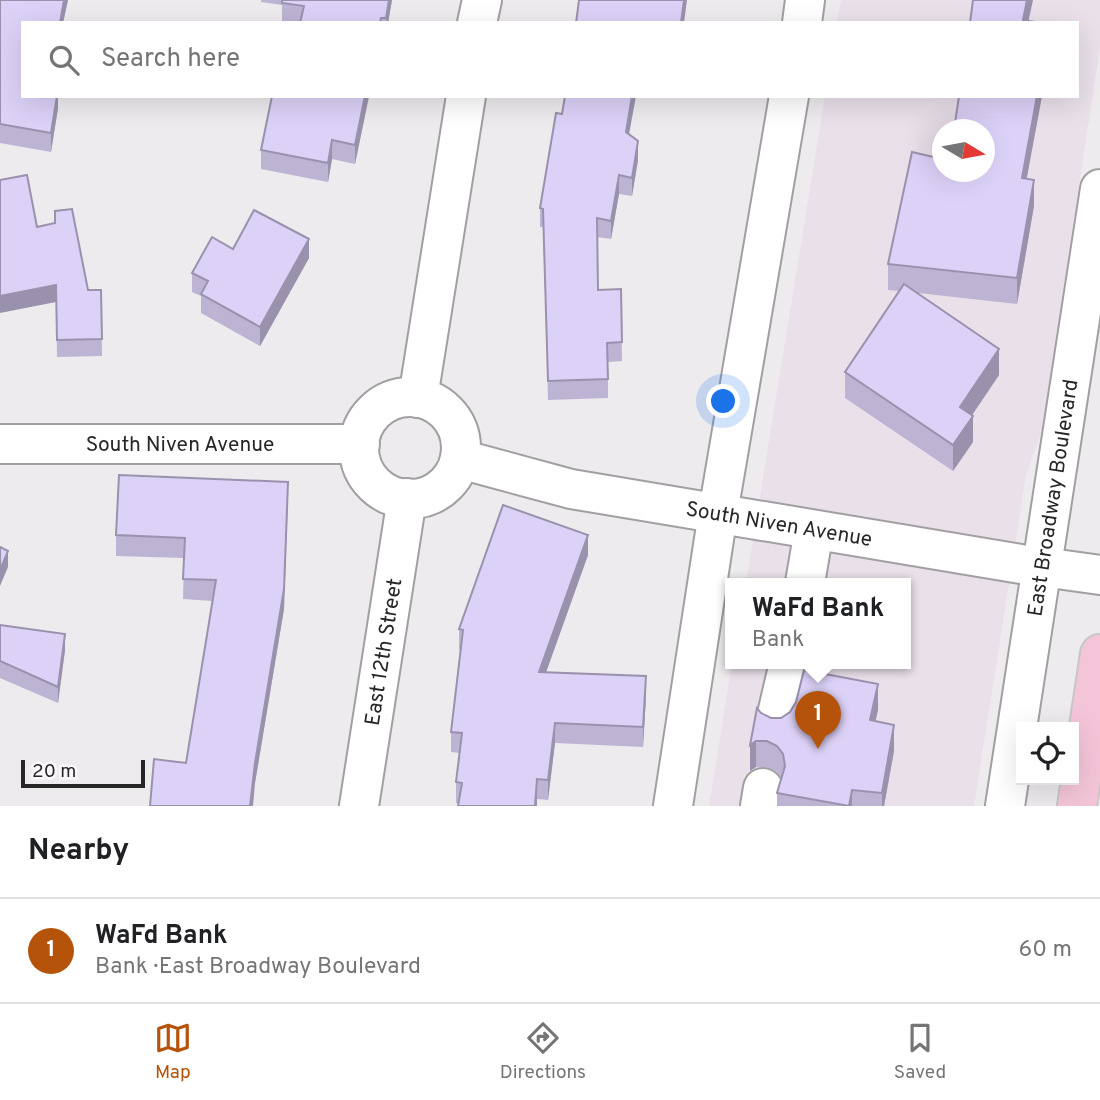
<!DOCTYPE html>
<html lang="en">
<head>
<meta charset="utf-8">
<style>
	:root { --surface:#fff; --page:#f6f6f6; --text:#202124; --muted:#757577; --line:#e0e0e0; --accent:#b45309 }
	body { margin:0; font-family:Overpass,sans-serif; background:var(--page); color:var(--text) }
	.controls { position:absolute; right:21px; bottom:21px; display:grid; overflow:hidden; border-radius:0px; box-shadow:0 7px 28px #0002 }
	.controls button { width:63px; height:63px; display:grid; place-items:center; padding:0; border:0; border-bottom:2px solid var(--line); background:var(--surface); color:var(--text); font:35px sans-serif }
	.compass { position:absolute; left:932px; top:119px; width:63px; height:63px; border-radius:50%; background:var(--surface); box-shadow:0 7px 28px #0002; rotate:100deg }
	.scale { position:absolute; left:21px; bottom:18px; width:124px; box-sizing:border-box; padding-left:7px; border:4px solid #282728; border-top:0; font-size:19px; line-height:24px; white-space:nowrap; color:#282728; -webkit-text-stroke:5px #fbf8fb; paint-order:stroke }
	.you { position:absolute; left:724px; top:402px; width:24px; height:24px; margin:-18px; border:5px solid #fff; border-radius:50%; background:#1a73e8; box-shadow:0 0 0 10px #1a73e833 }
	.badge { display:grid; place-items:center; width:46px; height:46px; border-radius:50%; background:var(--accent); color:#fff; font-size:23px; font-weight:700 }
	.pin { position:absolute; translate:-50% -58px; filter:drop-shadow(0 2px 4px #0008) }
	.pin::after { content:''; position:absolute; top:37px; width:24px; height:21px; background:inherit; clip-path:polygon(0 0,100% 0,50% 100%) }
	.popup { position:absolute; left:725px; top:578px; width:186px; height:91px; box-sizing:border-box; display:grid; place-content:center; border-radius:0px; background:var(--surface); filter:drop-shadow(0 2px 5px #0005); font-size:23px; white-space:nowrap; color:var(--muted) }
	.popup b { font-size:26px; color:var(--text) }
	.popup::after { content:''; position:absolute; left:50%; top:100%; margin-left:-14px; border:14px solid transparent; border-top-color:var(--surface) }
	.list { margin:0; padding:0; list-style:none }
	h2 { display:flex; justify-content:space-between; align-items:center; height:91px; margin:0; padding:0 28px; font-size:30px }
	h2 small { font-size:23px; font-weight:400; color:var(--muted) }
	.list li { display:grid; grid-template-columns:46px 1fr auto; gap:21px; align-items:center; box-sizing:border-box; height:105px; padding:0 28px; border-top:2px solid var(--line) }
	.list b { display:block; font-size:26px; white-space:nowrap }
	.list p { margin:0; font-size:23px; white-space:nowrap; color:var(--muted) }
	.list em { font-size:23px; font-style:normal; color:var(--muted) }
	.icon { flex:none; width:38px; height:38px; fill:none; stroke:currentColor; stroke-width:2; stroke-linecap:round; stroke-linejoin:round }
	.map { position:relative; flex:none; width:1100px; height:806px; overflow:hidden }
	.search { position:absolute; background:var(--surface); box-shadow:0 7px 28px #0002; left:21px; right:21px; top:21px; height:77px; display:flex; align-items:center; gap:18px; box-sizing:border-box; padding:0 24px; border-radius:0px; color:var(--muted); font-size:26px }
	.sheet { height:196px; background:var(--surface) }
	nav { display:flex; justify-content:space-around; align-items:center; box-sizing:border-box; height:98px; border-top:2px solid var(--line); background:var(--surface); font-size:19px; color:var(--muted) }
	nav a { display:grid; justify-items:center; gap:4px }
	nav .on { color:var(--accent) }
	.map>svg:first-child { display:block }
	.built { fill:#e9e0e9; fill-rule:evenodd }
	.lines { fill:none; stroke-linecap:round; stroke-linejoin:round }
	.minor-casing { stroke:#a29fa2; stroke-width:42 }
	.major-casing { stroke:#c7c7c7; stroke-width:42 }
	.minor { stroke:#fff; stroke-width:38 }
	.major { stroke:#f4c5d8; stroke-width:38 }
	.wall { fill:#bdb4d4 }
	.shaded-wall { fill:#9a92ad }
	.building { fill:#dcd1f7; stroke:#9a92ad; stroke-width:2 }
	.labels { text-anchor:middle; stroke-width:7; stroke-linejoin:round; paint-order:stroke }
	.street-label { font-size:21px; fill:#282728; stroke:#fbf8fb }
</style>
</head>
<body>
<div class="map">
<svg width="1100" height="806" viewBox="0 0 1100 806">
	<rect width="100%" height="100%" fill="#eeebee"/>
	<path class="built" d="M841,0H1100V47L1042,429L1026,475L974,806H709L732,663H906V583H746L825,96H1077V23H837ZM942,130H984V172H942Z"/>
	<g class="lines">
		<g class="minor-casing">
			<g id="minor">
				<path d="M477,23L482,0"/>
				<path d="M802,23L805,0"/>
				<circle cx="410" cy="448" r="51"/>
				<path d="M418,398L466,96"/>
				<path id="s1" d="M0,444H360"/>
				<path id="s2" d="M460,459L571,489L1021,564L1100,575"/>
				<path d="M805,583L814,530"/>
				<path d="M775,723L789,663"/>
				<path id="s3" d="M359,806L407,498"/>
				<path d="M673,806L718,513L789,96"/>
				<path d="M760,806L763,788"/>
				<path id="s4" d="M1005,806L1100,189"/>
			</g>
		</g>
		<g class="major-casing">
			<path id="major" d="M1077,806L1100,654"/>
		</g>
		<use href="#minor" class="minor"/>
		<use href="#major" class="major"/>
	</g>
	<g class="wall">
		<path d="M0,0H68L63,23L23,96H58V108L51,152L0,143Z"/>
		<path d="M261,0H392L388,23L282,22V5L261,2Z"/>
		<path d="M369,96L355,164L332,159L328,182L261,169V150Z"/>
		<path d="M959,96H1042L1026,179L1034,206L1017,304L918,293L999,375L972,415L973,442L953,471L845,398V372L900,291L888,290V264L984,172Z"/>
		<path d="M562,114L629,135L638,160L632,196L619,194L611,239L597,237L598,290L621,289L622,361L608,362V398L548,400L543,227H540V208Z"/>
		<path d="M37,227L88,290H101L102,356L57,357L56,302Z"/>
		<path d="M233,249L309,258L260,346L201,313V296L192,292V273Z"/>
		<path d="M288,503L284,609L255,783L186,763L212,601L183,599L184,558L116,556V535Z"/>
		<path d="M588,555L546,672L646,696L643,747L555,743L548,800L537,799V806H458L459,803H456V782L460,753L451,752V732L461,650L459,649V629Z"/>
		<path d="M0,625L65,650L58,703L0,678Z"/>
		<path d="M878,710L875,721L894,751L884,806H777V793L781,777L777,772L767,767H756L750,771L761,713L771,718Z"/>
	</g>
	<g class="shaded-wall">
		<path d="M64,0H68L63,23H60Z"/>
		<path d="M389,0H392L388,23H386Z"/>
		<path d="M684,0H687L684,23H681Z"/>
		<path d="M1027,0H1033L1028,23L1023,20Z"/>
		<path d="M57,96H58V108L51,152V133Z"/>
		<path d="M365,96H369L355,164V145Z"/>
		<path d="M632,96H636L626,151V132Z"/>
		<path d="M1037,96H1042L1022,204V178Z"/>
		<path d="M332,140V159L328,182V163Z"/>
		<path d="M638,141V160L632,196V178Z"/>
		<path d="M619,175V194L611,239V221Z"/>
		<path d="M1034,180V206L1017,304V278Z"/>
		<path d="M309,239V258L260,346V327Z"/>
		<path d="M56,285V302L0,313V296Z"/>
		<path d="M999,349V375L960,433V407Z"/>
		<path d="M973,416V442L953,471V445Z"/>
		<path d="M288,482L284,609L255,783L253,806H250Z"/>
		<path d="M588,535V555L539,692V672Z"/>
		<path d="M8,551V567L0,586V570Z"/>
		<path d="M65,634V650L58,703V687Z"/>
		<path d="M646,676V696L643,747V727Z"/>
		<path d="M878,684V710L870,746V720Z"/>
		<path d="M555,723V743L548,800V780Z"/>
		<path d="M894,725V751L884,806H882V793Z"/>
		<path d="M756,741V767L750,771V745Z"/>
		<path d="M537,779V806H535Z"/>
		<path d="M852,790V806H849Z"/>
	</g>
	<g class="building">
		<path d="M0,0H64L60,23H23V96H57L51,133L0,124Z"/>
		<path d="M282,0H389L386,18H381L380,23H300L304,6L282,3Z"/>
		<path d="M579,0H684L681,23H576Z"/>
		<path d="M973,0H1027L1023,20L1041,23H970Z"/>
		<path d="M272,96H365L355,145L332,140L328,163L261,150Z"/>
		<path d="M565,96H632L626,132L638,141L632,178L619,175L611,221L597,218L598,290L621,289L622,342L607,343L608,379L548,381L543,209L540,208L556,113L562,114Z"/>
		<path d="M959,96H1037L1022,178L1034,180L1017,278L888,264L912,152L942,159V172H984V130H954Z"/>
		<path d="M27,175L37,227L55,223V211L72,209L88,290H101L102,339L57,340L56,285L0,296V180Z"/>
		<path d="M254,210L309,239L260,327L201,294L208,281L192,273L212,237L233,249Z"/>
		<path d="M904,284L999,349L960,407L973,416L953,445L845,372Z"/>
		<path d="M119,475L288,482L284,589L255,763L250,806H150L154,759L186,763L216,580L183,579L185,538L116,535Z"/>
		<path d="M503,505L588,535L539,672L646,676L643,727L555,723L548,780L537,779L535,806H458L462,783L456,782L462,733L451,732L463,630L459,629Z"/>
		<path d="M0,547L8,551L0,570Z"/>
		<path d="M0,625L65,634L58,687L0,661Z"/>
		<path d="M804,670L878,684L870,720L894,725L882,793L852,790L849,806L777,793L785,766L783,754L777,746L767,741H756L750,745L757,708L761,713L771,718H781L790,712L796,702Z"/>
	</g>
	<g class="labels">
		<g class="street-label">
			<text dy="7" stroke="none"><textPath href="#s1" startOffset="180">South Niven Avenue</textPath></text>
			<text dy="7" stroke="none"><textPath href="#s4" startOffset="312">East Broadway Boulevard</textPath></text>
			<text dy="7" stroke="none"><textPath href="#s2" startOffset="326">South Niven Avenue</textPath></text>
			<text dy="7" stroke="none"><textPath href="#s3" startOffset="156">East 12th Street</textPath></text>
		</g>
	</g>
</svg>
<div class="controls">
<button><svg class="icon" aria-label="locate" viewBox="0 0 24 24"><circle cx="12" cy="12" r="6"/><path d="M12 2v4M12 18v4M2 12h4M18 12h4"/></svg></button>
</div>
<svg class="compass" viewBox="-18 -18 36 36"><path d="M0-13l5 13h-10z" fill="#e53935"/><path d="M0 13l5-13h-10z" fill="#757577"/></svg>
<div class="scale">20 m</div>
<div class="you"></div>
<div class="pin badge" style="left:818px;top:749px">1</div>
<div class="popup"><b>WaFd Bank</b>Bank</div>
<div class="search"><svg class="icon" aria-label="search" viewBox="0 0 24 24"><circle cx="10" cy="10" r="6"/><path d="M15 15l6 6"/></svg>Search here</div>
</div>
<section class="sheet">
<h2>Nearby<small></small></h2>
<ul class="list">
<li><span class="badge">1</span><div><b>WaFd Bank</b><p>Bank · East Broadway Boulevard</p></div><em>60 m</em></li>
</ul>
</section>
<nav>
<a class="on"><svg class="icon" aria-label="map" viewBox="0 0 24 24"><path d="M3 6l6-2 6 2 6-2v14l-6 2-6-2-6 2zM9 4v14M15 6v14"/></svg>Map</a>
<a><svg class="icon" aria-label="directions" viewBox="0 0 24 24"><path d="M12 3l9 9-9 9-9-9zM9 14v-3h6M13 9l2 2-2 2"/></svg>Directions</a>
<a><svg class="icon" aria-label="saved" viewBox="0 0 24 24"><path d="M7 4h10v16l-5-4-5 4z"/></svg>Saved</a>
</nav>
</body>
</html>
